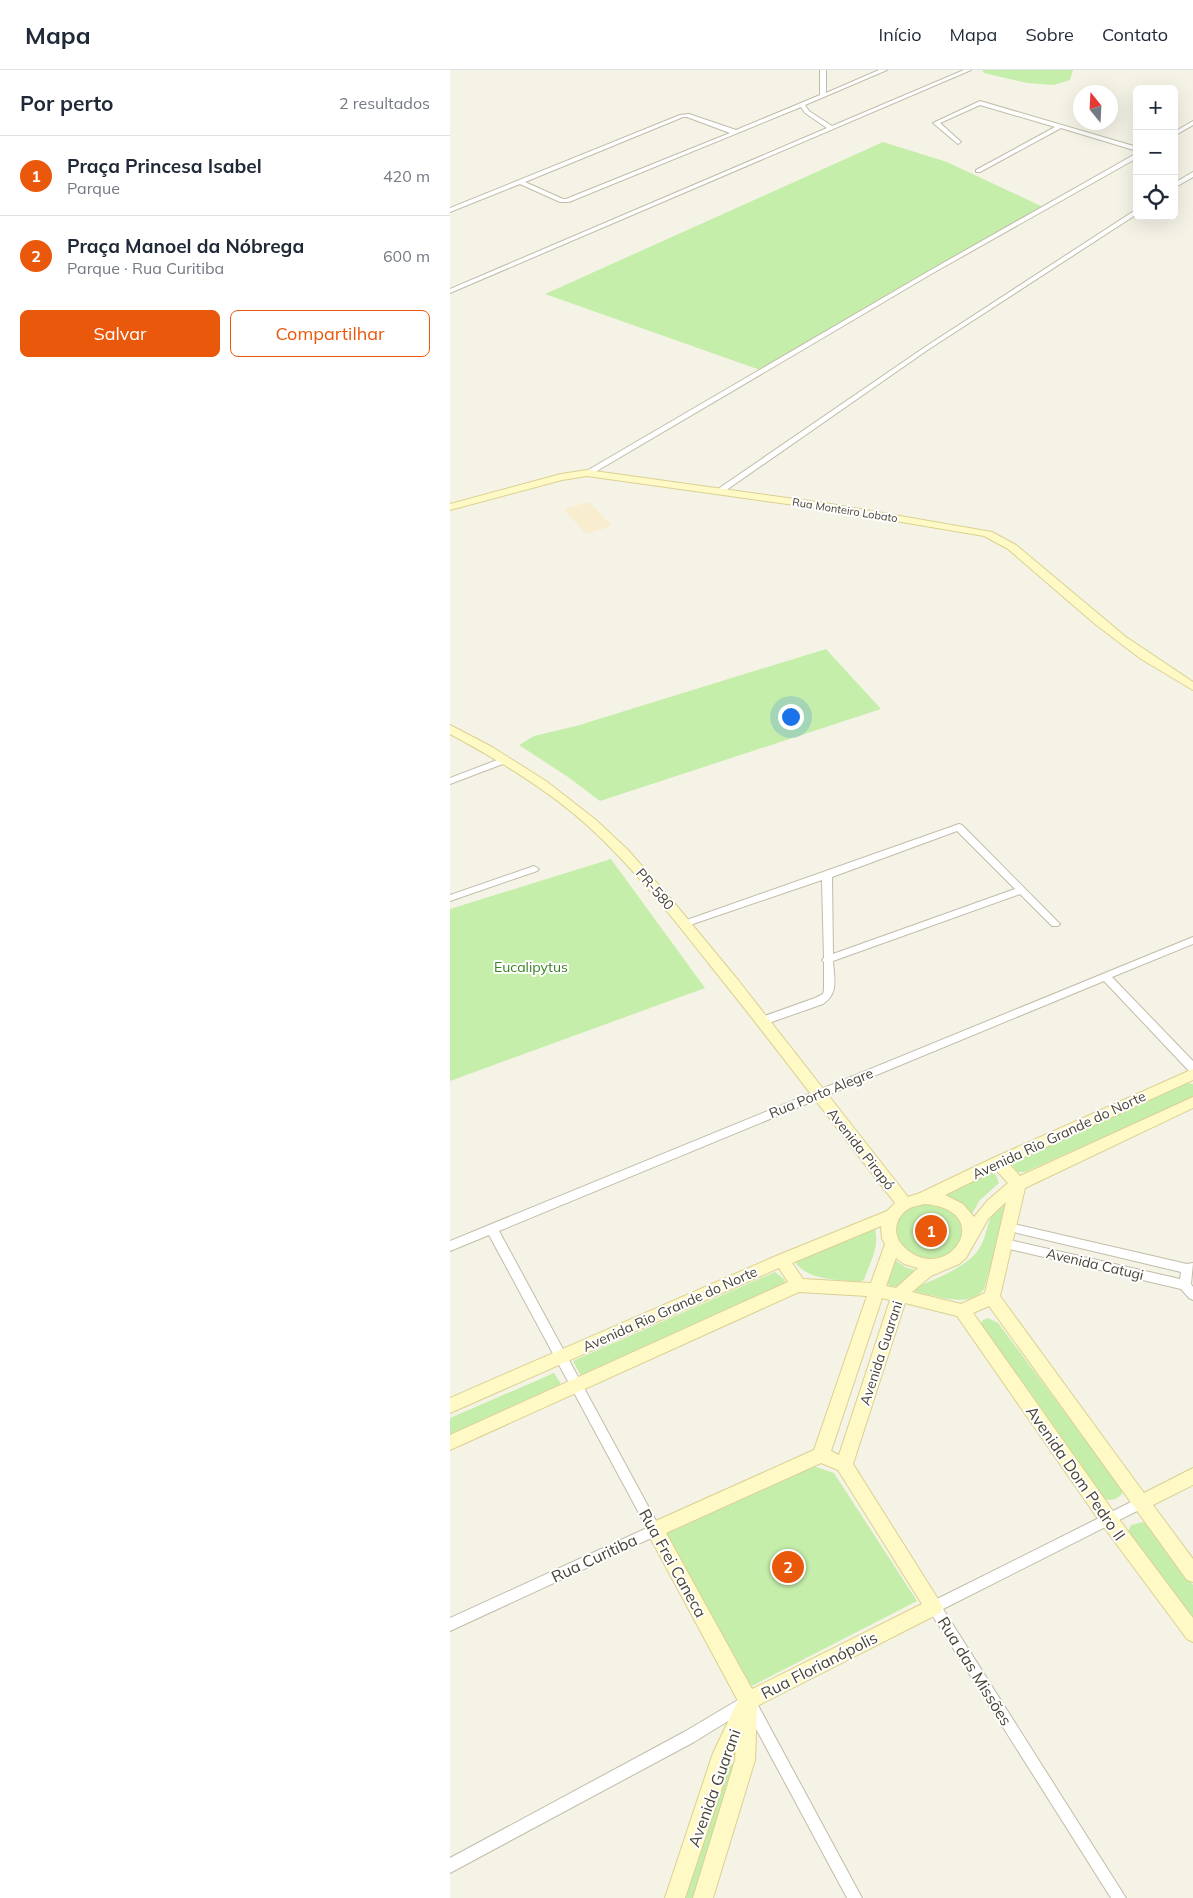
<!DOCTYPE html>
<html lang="pt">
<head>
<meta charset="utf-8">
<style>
	:root { --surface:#fff; --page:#f2f2f3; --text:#1f2937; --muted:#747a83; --line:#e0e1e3; --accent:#ea580c }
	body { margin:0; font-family:Mulish,sans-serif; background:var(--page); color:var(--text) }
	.controls { position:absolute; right:15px; top:15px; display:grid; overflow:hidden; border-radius:8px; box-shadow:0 5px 20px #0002 }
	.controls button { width:45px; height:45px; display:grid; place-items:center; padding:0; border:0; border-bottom:1px solid var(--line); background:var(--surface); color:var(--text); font:25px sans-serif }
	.compass { position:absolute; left:623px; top:15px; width:45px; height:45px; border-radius:50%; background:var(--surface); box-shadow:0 5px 20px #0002; rotate:342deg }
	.you { position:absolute; left:340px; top:646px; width:18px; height:18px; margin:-12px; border:4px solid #fff; border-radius:50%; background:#1a73e8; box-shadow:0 0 0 8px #1a73e833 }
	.badge { display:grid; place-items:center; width:32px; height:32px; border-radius:50%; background:var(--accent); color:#fff; font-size:16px; font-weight:700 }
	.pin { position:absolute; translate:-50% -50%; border:2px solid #fff; box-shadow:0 1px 5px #0006 }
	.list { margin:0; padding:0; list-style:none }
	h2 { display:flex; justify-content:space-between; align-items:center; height:65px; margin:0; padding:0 20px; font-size:21px }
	h2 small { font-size:16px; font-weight:400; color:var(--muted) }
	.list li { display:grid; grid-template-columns:32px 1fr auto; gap:15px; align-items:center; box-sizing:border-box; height:80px; padding:0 20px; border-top:1px solid var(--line) }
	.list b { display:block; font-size:19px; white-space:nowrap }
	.list p { margin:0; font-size:16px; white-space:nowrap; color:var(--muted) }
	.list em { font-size:16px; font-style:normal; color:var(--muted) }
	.actions { display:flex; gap:10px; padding:15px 20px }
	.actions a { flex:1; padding:11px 0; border:1px solid var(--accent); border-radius:8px; text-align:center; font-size:18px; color:var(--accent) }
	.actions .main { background:var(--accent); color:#fff }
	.icon { flex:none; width:28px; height:28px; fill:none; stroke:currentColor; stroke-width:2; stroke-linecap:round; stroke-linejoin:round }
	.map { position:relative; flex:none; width:743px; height:1828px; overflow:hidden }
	header { display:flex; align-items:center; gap:30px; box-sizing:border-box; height:70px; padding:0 25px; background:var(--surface); border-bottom:1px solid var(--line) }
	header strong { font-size:24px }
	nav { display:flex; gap:28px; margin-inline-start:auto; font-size:18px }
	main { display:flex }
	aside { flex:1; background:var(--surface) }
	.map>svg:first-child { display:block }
	.commercial { fill:#f9edcf }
	.green { fill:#c6eeab }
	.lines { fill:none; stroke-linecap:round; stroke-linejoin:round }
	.street-casing { stroke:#c2bca8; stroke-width:2 }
	.secondary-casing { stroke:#dad191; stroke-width:2 }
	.street { fill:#fff; fill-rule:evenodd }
	.secondary { fill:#fff9c6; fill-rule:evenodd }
	.labels { text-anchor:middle; stroke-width:4; stroke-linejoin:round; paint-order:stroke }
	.far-street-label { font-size:11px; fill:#494435; stroke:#fff }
	.street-label { font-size:14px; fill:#494435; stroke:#fff }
	.park-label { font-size:14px; fill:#388221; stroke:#fff }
	.near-street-label { font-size:16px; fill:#494435; stroke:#fff }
</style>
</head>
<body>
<header>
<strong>Mapa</strong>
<nav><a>Início</a><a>Mapa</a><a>Sobre</a><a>Contato</a></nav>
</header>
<main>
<aside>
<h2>Por perto<small>2 resultados</small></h2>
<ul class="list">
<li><span class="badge">1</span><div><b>Praça Princesa Isabel</b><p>Parque</p></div><em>420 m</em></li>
<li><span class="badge">2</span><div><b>Praça Manoel da Nóbrega</b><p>Parque · Rua Curitiba</p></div><em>600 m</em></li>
</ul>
<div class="actions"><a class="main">Salvar</a><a>Compartilhar</a></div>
</aside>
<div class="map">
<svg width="743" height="1828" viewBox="0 0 743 1828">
	<rect width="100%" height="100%" fill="#f5f3e6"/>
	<path class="commercial" d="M139,432L162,456L136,464L114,439Z"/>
	<g class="green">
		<path d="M532,0H623L620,10L604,15L577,13L534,3Z"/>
		<path d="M433,72L497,92L593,137L310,300L95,224Z"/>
		<path d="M376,579L431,639L150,731L118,707L69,675L84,666L126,656Z"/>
		<path d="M161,789L255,918L0,1011V839Z"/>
		<path d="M735,1012L743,1014V1027L575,1102H567L561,1093Z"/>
		<path d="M537,1103H542L546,1105L549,1113L530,1130L522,1144L506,1130L493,1123Z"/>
		<path d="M560,1130L534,1219C520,1239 487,1226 466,1222L465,1218C484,1209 511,1200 526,1183C542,1164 531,1144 560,1130Z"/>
		<path d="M474,1133L495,1135L516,1155L510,1179C502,1183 490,1190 481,1190C458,1190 432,1163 453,1143C459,1137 466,1135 474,1133Z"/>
		<path d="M424,1156C431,1175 420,1192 414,1210L409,1212C387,1209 356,1211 344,1190Z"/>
		<path d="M445,1190L455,1197L468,1201L447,1216L442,1217L435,1212Z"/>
		<path d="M325,1202L335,1210L334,1216L132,1308L123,1291Z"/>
		<path d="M538,1248L548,1253L672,1419V1424C666,1430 662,1431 654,1429L529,1256L533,1250Z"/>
		<path d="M104,1303L111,1314L0,1365V1348Z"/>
		<path d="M358,1394L384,1403L467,1531L300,1617L213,1462Z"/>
		<path d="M693,1452L700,1456L743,1515V1553L678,1462L681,1455Z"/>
		<path d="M275,1692L289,1696L247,1828H231Z"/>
	</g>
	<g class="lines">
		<g class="street-casing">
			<g id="street">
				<path d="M370,0H376V23L429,0H437L355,35L359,41L382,56L514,0H521L0,223V219L377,58L355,43L351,37L119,132H110L70,114L0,142V138L230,45L239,44L286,60L370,25ZM233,47H237L280,63L116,129H113L75,112Z"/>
				<path d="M530,31L687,77V81L611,58L530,102H526V100L605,57L530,35L490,53L510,71L511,72L508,74L483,53Z"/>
				<path d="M743,51V55L724,66V62Z"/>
				<path d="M687,83V88L483,203L140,405H137L133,403L479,201Z"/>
				<path d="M743,102V107L724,118V113Z"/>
				<path d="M687,139V144L479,279L272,423H269L265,421L475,277Z"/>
				<path d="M55,687L59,690L58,692L0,714V708Z"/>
				<path d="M509,754L512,755L608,852L610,854L608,856H602L570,824L383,891C384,909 389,923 373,934L313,955L308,951L309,948L365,928L373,924L374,920V892L372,890L374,888L372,810L237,856L234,857L229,854L231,852ZM507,761L565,819L383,884L382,807Z"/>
				<path d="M84,796L89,799L87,801L0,831V825Z"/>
				<path d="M743,867V874L662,907L743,991V1002L739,1001L654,911L49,1161L211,1460L210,1464L0,1561V1548L197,1458L39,1165L0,1181V1171Z"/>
				<path d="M559,1153L737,1194L743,1193L741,1214L743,1217V1230L739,1228L731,1219L551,1177L549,1174L551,1171L555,1169L730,1209L731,1202L555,1160L553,1157L555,1154Z"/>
				<path d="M691,1427L695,1429L697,1433L695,1437L493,1539L676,1828H661L477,1537L479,1533Z"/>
				<path d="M298,1624L303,1626L412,1828H397L296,1640L244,1672L0,1803V1788L234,1662Z"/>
			</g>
		</g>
		<g class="secondary-casing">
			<g id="secondary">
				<path d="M137,400L381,434L542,462L566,475L676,567L743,612V620L691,589L645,554L558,479L534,466L381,440L137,406L112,410L0,440V434L111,404Z"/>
				<path d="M0,655L42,677L96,711L146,750L178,780L221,829L288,910L458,1127L470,1123L543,1088L743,999V1010L559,1094L570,1106L743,1027V1038L575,1118L550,1226L694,1423L743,1398V1415L703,1435L743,1489V1512L737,1510L539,1236L523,1243L665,1444L743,1548V1572L737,1569L653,1456L507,1246L455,1233L403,1394L493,1537L490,1543L307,1636L305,1690L263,1828H243L285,1690L286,1676L235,1828H215L263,1683L288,1631L196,1460L199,1454L364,1380L417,1226L349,1222L0,1380V1365L338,1212L329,1198L0,1343V1328L326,1186L437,1141L445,1133C383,1054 323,973 260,895C222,847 183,797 138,756C97,719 48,690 0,664ZM546,1100L558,1113L538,1130L524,1147L513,1134L495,1125ZM556,1132L535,1223L511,1234L462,1222L481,1206L509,1194L516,1188L538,1149ZM475,1134C549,1141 497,1218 454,1177C441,1165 445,1146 460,1138C464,1136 470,1135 475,1134ZM431,1156L432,1169L435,1174L421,1213L353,1209L342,1193ZM446,1188L454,1194L468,1198L446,1218L436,1216ZM432,1228L440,1230L389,1385L381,1381ZM371,1393L388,1400L472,1534L302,1619L216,1463Z"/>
			</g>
		</g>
		<use href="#street" class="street"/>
		<use href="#secondary" class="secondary"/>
	</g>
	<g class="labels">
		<g class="far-street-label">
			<text transform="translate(395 440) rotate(9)" y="4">Rua Monteiro Lobato</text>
		</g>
		<g class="street-label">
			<text transform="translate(205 819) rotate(49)" y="5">PR-580</text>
			<text transform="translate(371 1023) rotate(-22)" y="5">Rua Porto Alegre</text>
			<text transform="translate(609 1065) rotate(-25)" y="5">Avenida Rio Grande do Norte</text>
			<text transform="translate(411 1079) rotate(52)" y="5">Avenida Pirapó</text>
			<text transform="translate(645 1194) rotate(13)" y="5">Avenida Catugi</text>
			<text transform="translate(220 1239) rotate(-24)" y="5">Avenida Rio Grande do Norte</text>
			<text transform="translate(431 1283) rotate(-72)" y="5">Avenida Guarani</text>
		</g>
		<g class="park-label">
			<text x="81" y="902">Eucalipytus</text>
		</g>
		<g class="near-street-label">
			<text transform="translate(626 1403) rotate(55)" y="6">Avenida Dom Pedro II</text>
			<text transform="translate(144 1488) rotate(-25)" y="6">Rua Curitiba</text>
			<text transform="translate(223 1493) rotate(61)" y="6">Rua Frei Caneca</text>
			<text transform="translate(369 1595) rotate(-27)" y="6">Rua Florianópolis</text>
			<text transform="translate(525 1601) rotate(58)" y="6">Rua das Missões</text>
			<text transform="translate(264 1718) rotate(-70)" y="6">Avenida Guarani</text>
		</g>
	</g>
</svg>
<div class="controls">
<button>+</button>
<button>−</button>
<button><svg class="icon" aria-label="locate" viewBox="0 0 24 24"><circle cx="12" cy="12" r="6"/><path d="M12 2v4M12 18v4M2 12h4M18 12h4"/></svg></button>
</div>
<svg class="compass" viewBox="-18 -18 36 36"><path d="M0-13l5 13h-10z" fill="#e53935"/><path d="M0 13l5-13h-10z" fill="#747a83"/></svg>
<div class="you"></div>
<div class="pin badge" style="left:481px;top:1161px">1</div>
<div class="pin badge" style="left:338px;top:1497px">2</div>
</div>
</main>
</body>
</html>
